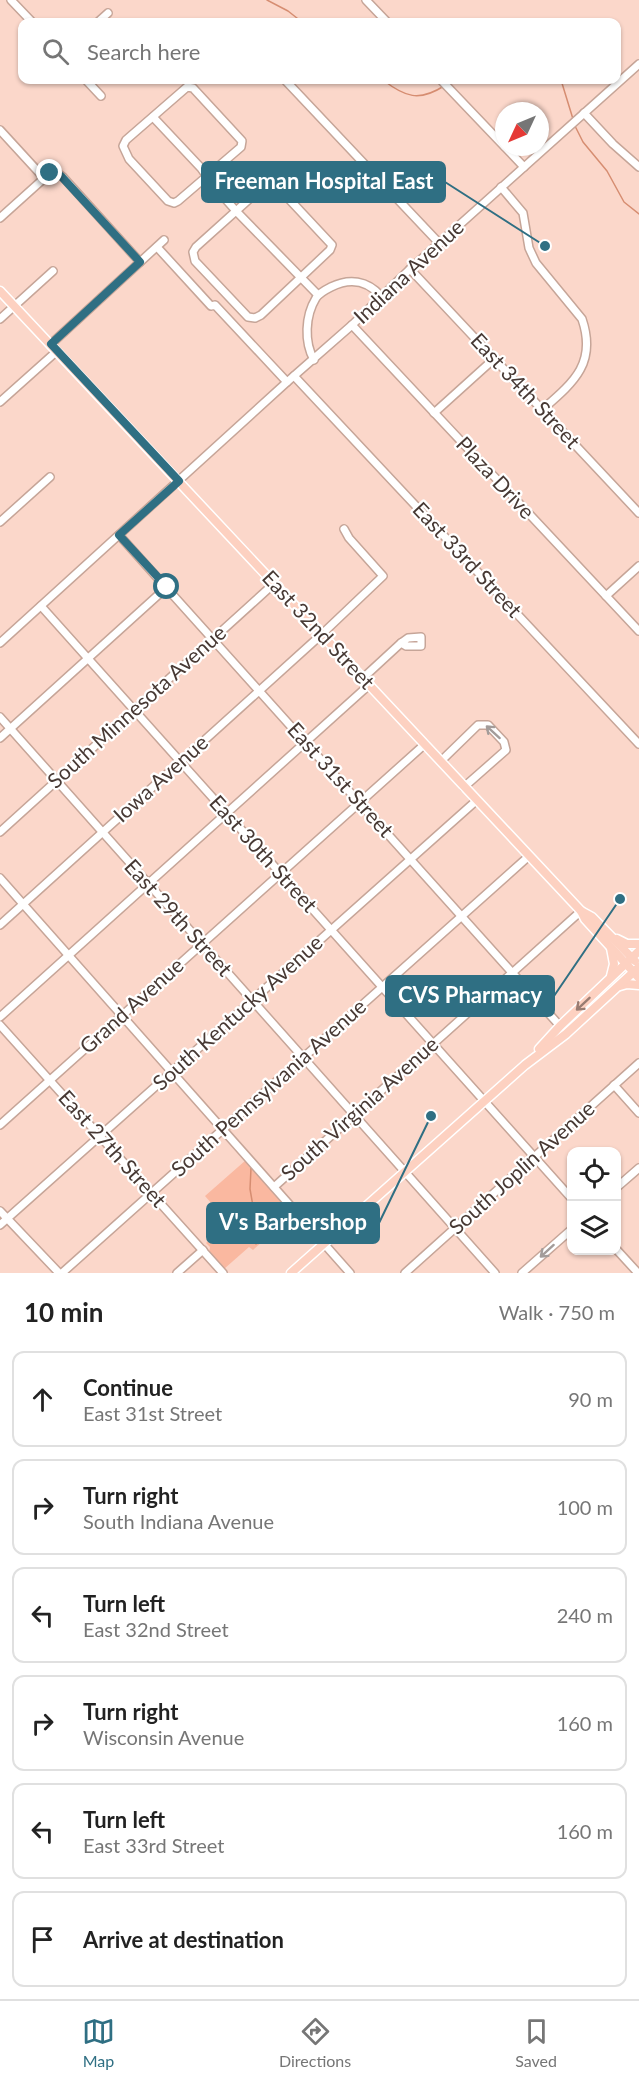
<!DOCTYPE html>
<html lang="en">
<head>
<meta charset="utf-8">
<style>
	:root { --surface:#fff; --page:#f2f2f2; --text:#222; --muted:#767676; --line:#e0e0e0; --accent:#2f6f83 }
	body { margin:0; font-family:Lato,sans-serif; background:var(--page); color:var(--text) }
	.controls { position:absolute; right:18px; bottom:18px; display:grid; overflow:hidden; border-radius:12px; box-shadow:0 2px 4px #0004 }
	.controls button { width:54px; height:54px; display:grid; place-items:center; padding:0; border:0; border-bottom:2px solid var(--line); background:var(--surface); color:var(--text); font:30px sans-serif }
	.compass { position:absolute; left:495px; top:102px; width:54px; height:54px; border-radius:50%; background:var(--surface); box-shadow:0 2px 4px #0004; rotate:226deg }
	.stop { position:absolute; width:18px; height:18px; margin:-14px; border:4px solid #2f6f83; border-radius:50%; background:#fff }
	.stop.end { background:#2f6f83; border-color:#fff; box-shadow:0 2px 6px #0008 }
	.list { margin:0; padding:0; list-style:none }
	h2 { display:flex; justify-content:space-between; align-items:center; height:78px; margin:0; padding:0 24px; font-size:26px }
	h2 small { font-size:20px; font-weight:400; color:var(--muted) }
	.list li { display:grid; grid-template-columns:39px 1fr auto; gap:18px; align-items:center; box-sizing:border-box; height:96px; margin:0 12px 12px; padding:0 12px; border:2px solid var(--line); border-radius:12px }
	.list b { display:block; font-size:22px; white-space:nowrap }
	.list p { margin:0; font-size:20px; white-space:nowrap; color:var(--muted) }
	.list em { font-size:20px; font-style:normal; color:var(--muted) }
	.icon { flex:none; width:33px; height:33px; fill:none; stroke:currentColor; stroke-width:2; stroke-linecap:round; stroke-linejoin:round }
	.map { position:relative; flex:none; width:639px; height:1273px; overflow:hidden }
	.search { position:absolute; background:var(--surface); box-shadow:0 2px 4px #0004; left:18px; right:18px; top:18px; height:66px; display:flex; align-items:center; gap:15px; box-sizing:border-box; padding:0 21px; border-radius:12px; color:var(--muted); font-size:22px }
	.sheet { height:726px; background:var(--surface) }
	nav { display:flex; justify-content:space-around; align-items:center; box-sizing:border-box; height:84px; border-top:2px solid var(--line); background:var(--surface); font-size:16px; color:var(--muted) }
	nav a { display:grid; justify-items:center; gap:3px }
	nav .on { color:var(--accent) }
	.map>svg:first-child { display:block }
	.green { fill:#fab8a0 }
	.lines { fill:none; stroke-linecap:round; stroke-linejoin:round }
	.stream { stroke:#d68d71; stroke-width:1.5 }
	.minor-casing { stroke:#c6a598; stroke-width:10 }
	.major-casing { stroke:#fff; stroke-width:11 }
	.minor { stroke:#fff; stroke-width:7 }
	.major { stroke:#fdd1c1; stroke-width:8 }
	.oneway { stroke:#a39c9a }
	.oneway2 { stroke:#997d73 }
	.route { stroke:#2f6f83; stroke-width:8 }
	.labels { text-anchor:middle; stroke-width:4.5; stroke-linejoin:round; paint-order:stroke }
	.street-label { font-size:21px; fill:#473934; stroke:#fff }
	.leader { fill:none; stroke:#2f6f83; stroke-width:2 }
	.callout-dot { fill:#2f6f83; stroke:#fff; stroke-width:2 }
	.callout { fill:#2f6f83; stroke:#2f6f83; stroke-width:2 }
	.callout-label { font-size:22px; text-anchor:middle; font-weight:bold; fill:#fff }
</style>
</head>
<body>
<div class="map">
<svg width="639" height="1273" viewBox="0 0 639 1273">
	<rect width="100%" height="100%" fill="#fbd7ca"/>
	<path class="green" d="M246,1160L293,1214L253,1250L249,1247L224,1269L209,1253L210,1247L206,1243L228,1222L205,1196Z"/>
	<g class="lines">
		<g class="stream">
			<path d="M267,0L288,11L302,22"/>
			<path d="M383,80C405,97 419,102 444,86"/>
			<path d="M561,80L573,119"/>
			<path d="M575,126L583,142L607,171L624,202L639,214"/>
			<path d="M251,1168L250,1189L257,1229L256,1244"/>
		</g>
		<g class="minor-casing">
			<g id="minor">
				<path d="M11,0L32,22"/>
				<path d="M366,0L387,22"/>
				<path d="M98,22L108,13"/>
				<path d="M86,80L101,96"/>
				<path d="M285,80L439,243"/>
				<path d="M441,80L504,146"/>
				<path d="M187,87L193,88L242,141L241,147L178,201L174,203L168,201L129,159L123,146L126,140Z"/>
				<path d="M584,113L613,144L639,167"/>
				<path d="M153,117L201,168L212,184L237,212L318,295"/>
				<path d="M0,130L44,178"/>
				<path d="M505,147L524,167"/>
				<path d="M271,183H274L332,245L330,250L261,315L255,318L248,317L195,261L193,252L196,247L266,184Z"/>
				<path d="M501,187L523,213L529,248L536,263L582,319C597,363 574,382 543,409"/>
				<path d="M0,218L50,173L56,172L63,177L140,262"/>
				<path d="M157,247L211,306L215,305L287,382"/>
				<path d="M410,269L639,513"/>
				<path d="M0,319L53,271"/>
				<path d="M352,325L639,631"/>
				<path d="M51,344L164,240"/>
				<path d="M314,360C304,342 305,316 316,298C319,293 325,290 331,287C349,278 367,280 381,296"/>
				<path d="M294,376L639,744"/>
				<path d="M0,402L57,351"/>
				<path d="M434,413L495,358"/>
				<path d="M0,522L50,477"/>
				<path d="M119,535L560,1026"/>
				<path d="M606,596L639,566"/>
				<path d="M41,606L572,1199"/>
				<path d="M421,637V646H406L401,643L408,638Z"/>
				<path d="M0,643L287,382L352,325L408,271L639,64"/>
				<path d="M363,678L401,643"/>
				<path d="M0,717L495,1273"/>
				<path d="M0,738L167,587"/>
				<path d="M441,761L478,725H488L504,742L506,750L464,787"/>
				<path d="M0,832L268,589L272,581"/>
				<path d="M0,878L350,1273"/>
				<path d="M0,925L322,634L383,576L349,538L344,529"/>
				<path d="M0,1017L369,685"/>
				<path d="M0,1025L223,1273"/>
				<path d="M614,1085L639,1113"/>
				<path d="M0,1125L425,744"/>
				<path d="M274,1187L581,911"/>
				<path d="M616,1188L639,1168"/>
				<path d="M0,1211L59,1273"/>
				<path d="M0,1225L477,800"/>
				<path d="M616,1249L638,1273"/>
				<path d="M62,1273L529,856"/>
				<path d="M177,1273L203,1250"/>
				<path d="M405,1273L639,1063"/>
				<path d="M522,1273L572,1229"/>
			</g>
		</g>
		<g class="major-casing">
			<g id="major">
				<path d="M0,291L581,911L585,919L639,978"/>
				<path d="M581,911L592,917L635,961"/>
				<path d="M617,939L627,944H639"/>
				<path d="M611,948L614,964L611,976"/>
				<path d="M620,986L627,984L639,985"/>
				<path d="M539,1049L560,1026L639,951"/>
				<path d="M291,1273L525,1065L566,1034L639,967"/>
			</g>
		</g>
		<use href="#minor" class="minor"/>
		<use href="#major" class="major"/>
	</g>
	<defs><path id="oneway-shaft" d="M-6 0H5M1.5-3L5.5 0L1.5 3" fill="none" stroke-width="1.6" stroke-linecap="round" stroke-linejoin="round" transform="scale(1.5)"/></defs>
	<g class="oneway">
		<use href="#oneway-shaft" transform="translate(493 732) rotate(-138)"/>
		<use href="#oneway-shaft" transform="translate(547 1251) rotate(138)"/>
	</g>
	<use class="oneway2" href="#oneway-shaft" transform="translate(583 1004) rotate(137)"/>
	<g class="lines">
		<path class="route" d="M50,173L56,172L61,176L140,262L51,344L179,481L119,535L167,587"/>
	</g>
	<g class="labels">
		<g class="street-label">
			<text transform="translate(409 272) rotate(-43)" y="7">Indiana Avenue</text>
			<text transform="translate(525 391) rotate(47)" y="7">East 34th Street</text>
			<text transform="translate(495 478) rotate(47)" y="7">Plaza Drive</text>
			<text transform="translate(467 560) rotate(47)" y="7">East 33rd Street</text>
			<text transform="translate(318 630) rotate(47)" y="7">East 32nd Street</text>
			<text transform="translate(137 707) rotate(-42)" y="7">South Minnesota Avenue</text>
			<text transform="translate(161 779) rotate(-42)" y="7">Iowa Avenue</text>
			<text transform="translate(340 780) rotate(48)" y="7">East 31st Street</text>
			<text transform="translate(263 854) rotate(48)" y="7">East 30th Street</text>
			<text transform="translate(178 918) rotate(48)" y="7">East 29th Street</text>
			<text transform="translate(132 1006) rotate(-42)" y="7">Grand Avenue</text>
			<text transform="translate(238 1013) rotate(-42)" y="7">South Kentucky Avenue</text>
			<text transform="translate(269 1088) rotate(-42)" y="7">South Pennsylvania Avenue</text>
			<text transform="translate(360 1109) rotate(-42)" y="7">South Virginia Avenue</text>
			<text transform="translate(112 1149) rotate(48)" y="7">East 27th Street</text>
			<text transform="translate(522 1168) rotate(-42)" y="7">South Joplin Avenue</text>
		</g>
	</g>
	<path class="leader" d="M545 246L445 182M620 899L554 996M431 1116L379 1223"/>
	<g class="callout-dot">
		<circle cx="545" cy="246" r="6"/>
		<circle cx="620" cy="899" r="6"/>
		<circle cx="431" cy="1116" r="6"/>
	</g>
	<g class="callout">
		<rect x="202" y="162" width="243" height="40" rx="6"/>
		<rect x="386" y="976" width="168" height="40" rx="6"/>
		<rect x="207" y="1203" width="172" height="40" rx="6"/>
	</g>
	<g class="callout-label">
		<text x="324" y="189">Freeman Hospital East</text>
		<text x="470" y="1003">CVS Pharmacy</text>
		<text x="293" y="1230">V's Barbershop</text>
	</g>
</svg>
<div class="controls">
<button><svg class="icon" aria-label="locate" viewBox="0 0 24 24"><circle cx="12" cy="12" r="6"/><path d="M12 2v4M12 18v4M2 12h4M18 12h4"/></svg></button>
<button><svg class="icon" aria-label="layers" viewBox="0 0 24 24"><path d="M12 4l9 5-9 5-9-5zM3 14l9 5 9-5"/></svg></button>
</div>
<svg class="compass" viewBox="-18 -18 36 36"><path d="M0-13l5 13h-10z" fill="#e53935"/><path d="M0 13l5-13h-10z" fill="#767676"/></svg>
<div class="stop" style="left:167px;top:587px"></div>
<div class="stop end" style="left:50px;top:173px"></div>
<div class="search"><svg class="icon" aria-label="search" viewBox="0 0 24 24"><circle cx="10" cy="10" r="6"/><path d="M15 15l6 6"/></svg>Search here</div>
</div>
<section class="sheet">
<h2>10 min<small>Walk · 750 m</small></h2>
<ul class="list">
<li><svg class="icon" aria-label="ahead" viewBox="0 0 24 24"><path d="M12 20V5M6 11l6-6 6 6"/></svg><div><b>Continue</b><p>East 31st Street</p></div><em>90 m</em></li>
<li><svg class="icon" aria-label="right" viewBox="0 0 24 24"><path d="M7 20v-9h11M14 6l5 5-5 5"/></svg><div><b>Turn right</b><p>South Indiana Avenue</p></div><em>100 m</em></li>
<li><svg class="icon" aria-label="left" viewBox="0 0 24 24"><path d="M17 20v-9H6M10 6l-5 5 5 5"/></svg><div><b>Turn left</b><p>East 32nd Street</p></div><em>240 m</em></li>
<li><svg class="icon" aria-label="right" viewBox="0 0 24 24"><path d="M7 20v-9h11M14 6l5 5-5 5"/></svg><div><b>Turn right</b><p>Wisconsin Avenue</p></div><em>160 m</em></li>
<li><svg class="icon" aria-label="left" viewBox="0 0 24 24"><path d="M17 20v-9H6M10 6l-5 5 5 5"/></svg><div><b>Turn left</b><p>East 33rd Street</p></div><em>160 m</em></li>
<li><svg class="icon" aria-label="arrive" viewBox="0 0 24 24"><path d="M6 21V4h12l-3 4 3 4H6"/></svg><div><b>Arrive at destination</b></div></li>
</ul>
</section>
<nav>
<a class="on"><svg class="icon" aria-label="map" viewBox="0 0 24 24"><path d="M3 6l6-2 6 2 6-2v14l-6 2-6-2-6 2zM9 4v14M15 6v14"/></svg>Map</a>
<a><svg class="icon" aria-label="directions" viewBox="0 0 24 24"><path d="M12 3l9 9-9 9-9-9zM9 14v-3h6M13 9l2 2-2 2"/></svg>Directions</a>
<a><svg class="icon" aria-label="saved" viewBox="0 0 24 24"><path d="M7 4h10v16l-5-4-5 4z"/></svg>Saved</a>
</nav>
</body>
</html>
